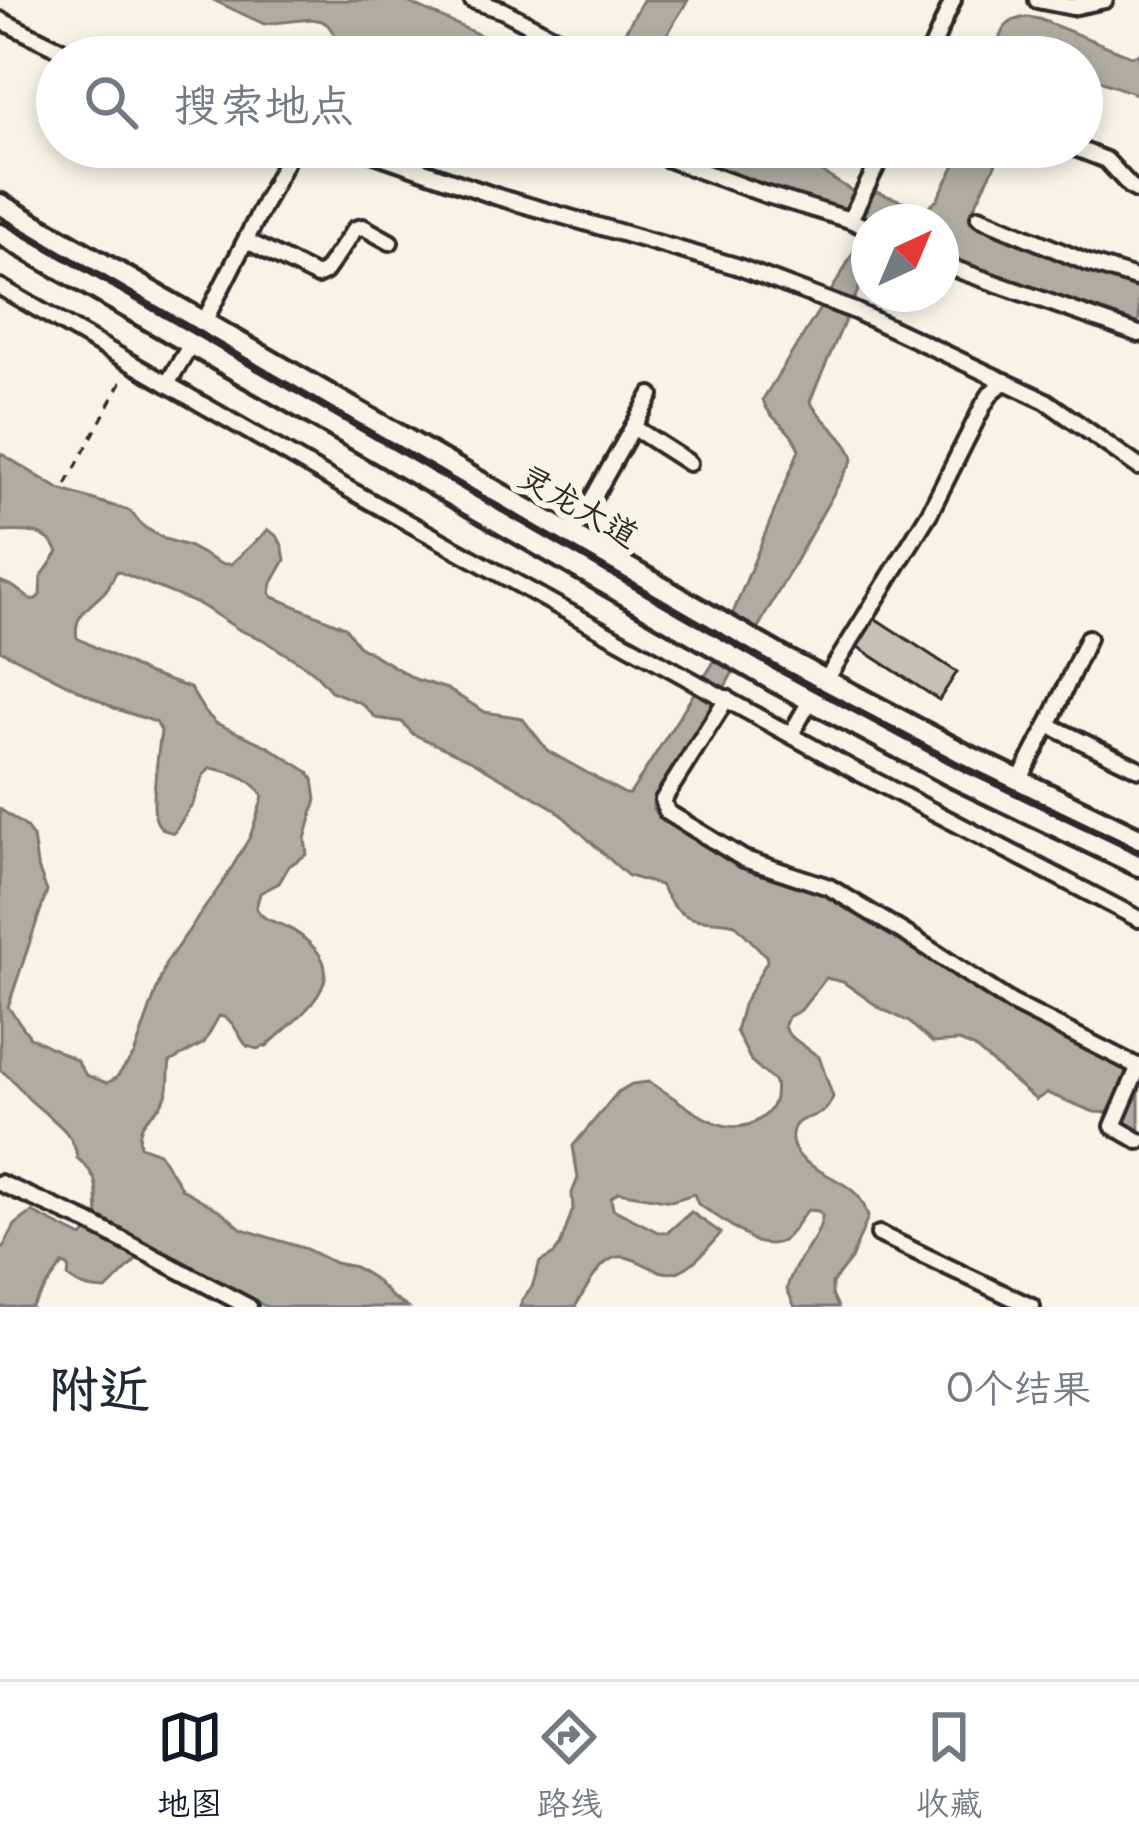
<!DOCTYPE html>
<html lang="zh">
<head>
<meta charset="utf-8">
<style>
	:root { --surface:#fff; --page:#f2f2f3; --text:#1f2937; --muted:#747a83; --line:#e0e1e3; --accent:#111827 }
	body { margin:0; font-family:"Playpen Sans","LXGW WenKai TC",sans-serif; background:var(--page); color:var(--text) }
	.compass { position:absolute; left:851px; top:204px; width:108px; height:108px; border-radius:50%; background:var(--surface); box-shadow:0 6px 18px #0003; rotate:44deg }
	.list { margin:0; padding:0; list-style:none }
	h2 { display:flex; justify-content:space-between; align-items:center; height:156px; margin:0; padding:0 48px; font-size:51px }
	h2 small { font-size:39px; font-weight:400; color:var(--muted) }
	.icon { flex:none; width:66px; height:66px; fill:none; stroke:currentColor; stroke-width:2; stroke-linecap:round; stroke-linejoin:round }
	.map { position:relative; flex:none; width:1139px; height:1307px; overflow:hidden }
	.search { position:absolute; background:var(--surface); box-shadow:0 6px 18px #0003; left:36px; right:36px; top:36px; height:132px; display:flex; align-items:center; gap:30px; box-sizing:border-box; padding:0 42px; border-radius:66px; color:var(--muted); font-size:45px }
	.sheet { height:372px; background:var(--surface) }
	nav { display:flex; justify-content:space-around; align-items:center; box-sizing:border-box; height:168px; border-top:3px solid var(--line); background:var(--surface); font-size:33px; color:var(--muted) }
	nav a { display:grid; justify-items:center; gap:6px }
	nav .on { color:var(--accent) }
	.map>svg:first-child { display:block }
	.water { fill:#afaca4; stroke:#7a7874; stroke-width:3 }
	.building { fill:#c4c1b9; stroke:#2b2b2b; stroke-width:3 }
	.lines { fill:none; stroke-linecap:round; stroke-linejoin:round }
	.minor-casing { stroke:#2b2b2b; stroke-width:22 }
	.major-casing { stroke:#2b2b2b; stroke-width:27 }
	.path { stroke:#2b2b2b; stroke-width:3; stroke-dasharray:9 9; stroke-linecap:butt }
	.minor { stroke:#f7f3e8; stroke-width:14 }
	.major { stroke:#f7f3e8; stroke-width:18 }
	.labels { text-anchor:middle; stroke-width:12; stroke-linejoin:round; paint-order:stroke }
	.street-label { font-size:33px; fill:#2b2b2b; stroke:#f7f3e8 }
</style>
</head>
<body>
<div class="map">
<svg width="1139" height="1307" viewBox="0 0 1139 1307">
	<rect width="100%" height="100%" fill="#f7f3e8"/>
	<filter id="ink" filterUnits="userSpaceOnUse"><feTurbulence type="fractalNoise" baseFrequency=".00833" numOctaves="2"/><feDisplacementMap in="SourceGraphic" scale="24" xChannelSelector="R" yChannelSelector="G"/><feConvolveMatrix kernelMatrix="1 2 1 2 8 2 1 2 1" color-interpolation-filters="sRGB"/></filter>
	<g filter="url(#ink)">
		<g class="water">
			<path d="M213,0H403L504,46L539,57H374L342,45L328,25L322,21L312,19L264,24Z"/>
			<path d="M643,0H688L661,44L664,48L659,57H611Z"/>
			<path d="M1028,17L1039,19L1131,56L1139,54V95L1082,75V57H993C1000,35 1002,19 1028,17Z"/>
			<path d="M653,147H735L755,157L772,161L807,163L865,199L871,190L924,209L937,200L964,147H1004L972,211L973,217L1139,283V326L941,258V222H872L859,211L851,208L828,207L741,180Z"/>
			<path d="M864,232L869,235V265L810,401C820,422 848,437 853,459L724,688L653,804V809L660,817L736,860L809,883L902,935L1018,1014L1122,1065L1130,1077L1139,1074V1133L1115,1113L1094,1112L1047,1093L1036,1100L974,1047L959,1041L933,1043L909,1022L880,1008L843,982L826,978L801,1010L788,1017L784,1027L790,1036L819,1057L833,1097C830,1103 828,1109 822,1112C811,1119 794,1117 792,1134C788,1165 837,1175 854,1192C862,1199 865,1207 868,1217L851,1259L832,1283V1294L838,1307H795L787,1289C792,1261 822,1239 822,1215L818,1211L808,1210C790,1228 791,1251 756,1242L698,1204L694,1194L671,1201L618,1192L611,1198L613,1209L658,1232H668L691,1212L721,1233C709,1246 695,1265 679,1271C655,1281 632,1245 608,1261C594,1271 584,1293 575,1307H520L522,1300L532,1287L540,1262L554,1254L560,1246L573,1209L572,1193L578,1178L573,1146L618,1092L632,1084L648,1082C681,1097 723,1148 763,1117C775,1108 777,1096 775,1082L751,1061L736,1031L743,1005L767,961L766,956L735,924C716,918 694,925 678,910C670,904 666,893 660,885L628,876L555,809L472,761L413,734L402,722L376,718L361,703L331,691L313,671L262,639L241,631L201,605L117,571C113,577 111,583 107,589C94,605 72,613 77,638L149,674L190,688L205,712L216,723L267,746L307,771L313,779L316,800L305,839L307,854L289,866L279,883L260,893L256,908C262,920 274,921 286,927C298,932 307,940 316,950C348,986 291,1022 267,1046L257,1049L247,1046C237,1036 235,1018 219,1016L204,1043L170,1062C168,1072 170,1084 167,1093C159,1117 135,1116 140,1146L159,1153L182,1189L222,1212L242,1229L306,1249L335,1263L355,1267L373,1278L392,1297L407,1307H267L169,1257L98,1217C96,1187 101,1178 77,1158C75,1130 46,1116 28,1098C18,1087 13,1078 0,1070V809L25,826L33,837L37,865L47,891L8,1007L30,1037L76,1060L86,1075L107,1083L116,1078L134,1055L166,963L225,879L250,837L263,797C255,778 229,771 210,768L203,776L193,803L174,833C165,830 162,831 157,822C149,808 159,749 161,731L156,722L116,709L0,650V581L14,587L31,600L36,599L40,595L41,577L58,552C47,528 23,531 0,532V453L59,489L130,511L144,527L165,539L188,546L221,564H231L268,530C281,536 283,547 285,560L272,583L270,593L273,597L345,627L358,645L415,679L447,689L485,712L522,718L548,751L625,794H630L712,665L799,450C793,427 768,421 763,399L841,275Z"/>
			<path d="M32,1212L82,1237L89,1229L139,1257L106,1290C91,1289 80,1288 68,1277L69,1267L63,1264L31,1307H0V1247L3,1248L15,1225Z"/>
		</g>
		<path class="building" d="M873,617L957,672L939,700L855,645Z"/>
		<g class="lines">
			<g class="minor-casing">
				<g id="minor">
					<path d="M472,0L502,10L591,57"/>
					<path d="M1037,0L1072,7L1105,0"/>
					<path d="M0,20L76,57"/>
					<path d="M335,57L337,52L358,57"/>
					<path d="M928,57L953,0"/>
					<path d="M264,147L288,158"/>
					<path d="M355,147L498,197L736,266L855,311L1046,401L1139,467"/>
					<path d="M635,147L764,194L850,220L869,229"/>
					<path d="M1073,147L1106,160L1131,187L1139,191"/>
					<path d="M979,217L1088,263L1139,279"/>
					<path d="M850,220L886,147"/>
					<path d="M247,241L317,276L325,272L355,229L363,227L390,242"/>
					<path d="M941,264L1139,334"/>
					<path d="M0,287L350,490L536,594L854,770L1139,919"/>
					<path d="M204,322L293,147"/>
					<path d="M167,384L191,344"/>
					<path d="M633,427L689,463"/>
					<path d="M572,535L651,395"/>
					<path d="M826,680L930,512L984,404L992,392L1005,381"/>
					<path d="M727,698L663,800L667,812L744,859L829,887L916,940L1012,1003L1139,1067"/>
					<path d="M1048,725L1139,769"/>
					<path d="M791,734L810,701"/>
					<path d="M1019,781L1051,719L1088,638"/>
					<path d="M1139,1066L1113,1126L1139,1141"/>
					<path d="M0,1183L88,1222L249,1307"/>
					<path d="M879,1234L1032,1307"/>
				</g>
			</g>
			<g class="major-casing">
				<g id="major">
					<path d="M0,204L786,659L965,754L1139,838"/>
					<path d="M0,234L774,681L953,777L1139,866"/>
				</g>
			</g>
			<path class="path" d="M66,485L125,375"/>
			<use href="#minor" class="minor"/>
			<use href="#major" class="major"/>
		</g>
	</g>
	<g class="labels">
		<g class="street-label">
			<text transform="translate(579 505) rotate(30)" y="12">灵龙大道</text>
		</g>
	</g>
</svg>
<svg class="compass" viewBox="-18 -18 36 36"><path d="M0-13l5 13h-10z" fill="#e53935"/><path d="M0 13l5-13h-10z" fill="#747a83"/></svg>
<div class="search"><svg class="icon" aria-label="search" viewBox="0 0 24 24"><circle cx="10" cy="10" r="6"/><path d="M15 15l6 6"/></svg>搜索地点</div>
</div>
<section class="sheet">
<h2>附近<small>0个结果</small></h2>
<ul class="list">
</ul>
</section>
<nav>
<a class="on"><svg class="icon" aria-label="map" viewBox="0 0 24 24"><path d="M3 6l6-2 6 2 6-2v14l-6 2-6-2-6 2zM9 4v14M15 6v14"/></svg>地图</a>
<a><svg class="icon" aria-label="directions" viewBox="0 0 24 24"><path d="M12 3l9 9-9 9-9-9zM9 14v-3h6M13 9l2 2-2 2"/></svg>路线</a>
<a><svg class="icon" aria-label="saved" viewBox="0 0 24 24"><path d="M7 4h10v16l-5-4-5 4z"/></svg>收藏</a>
</nav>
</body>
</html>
